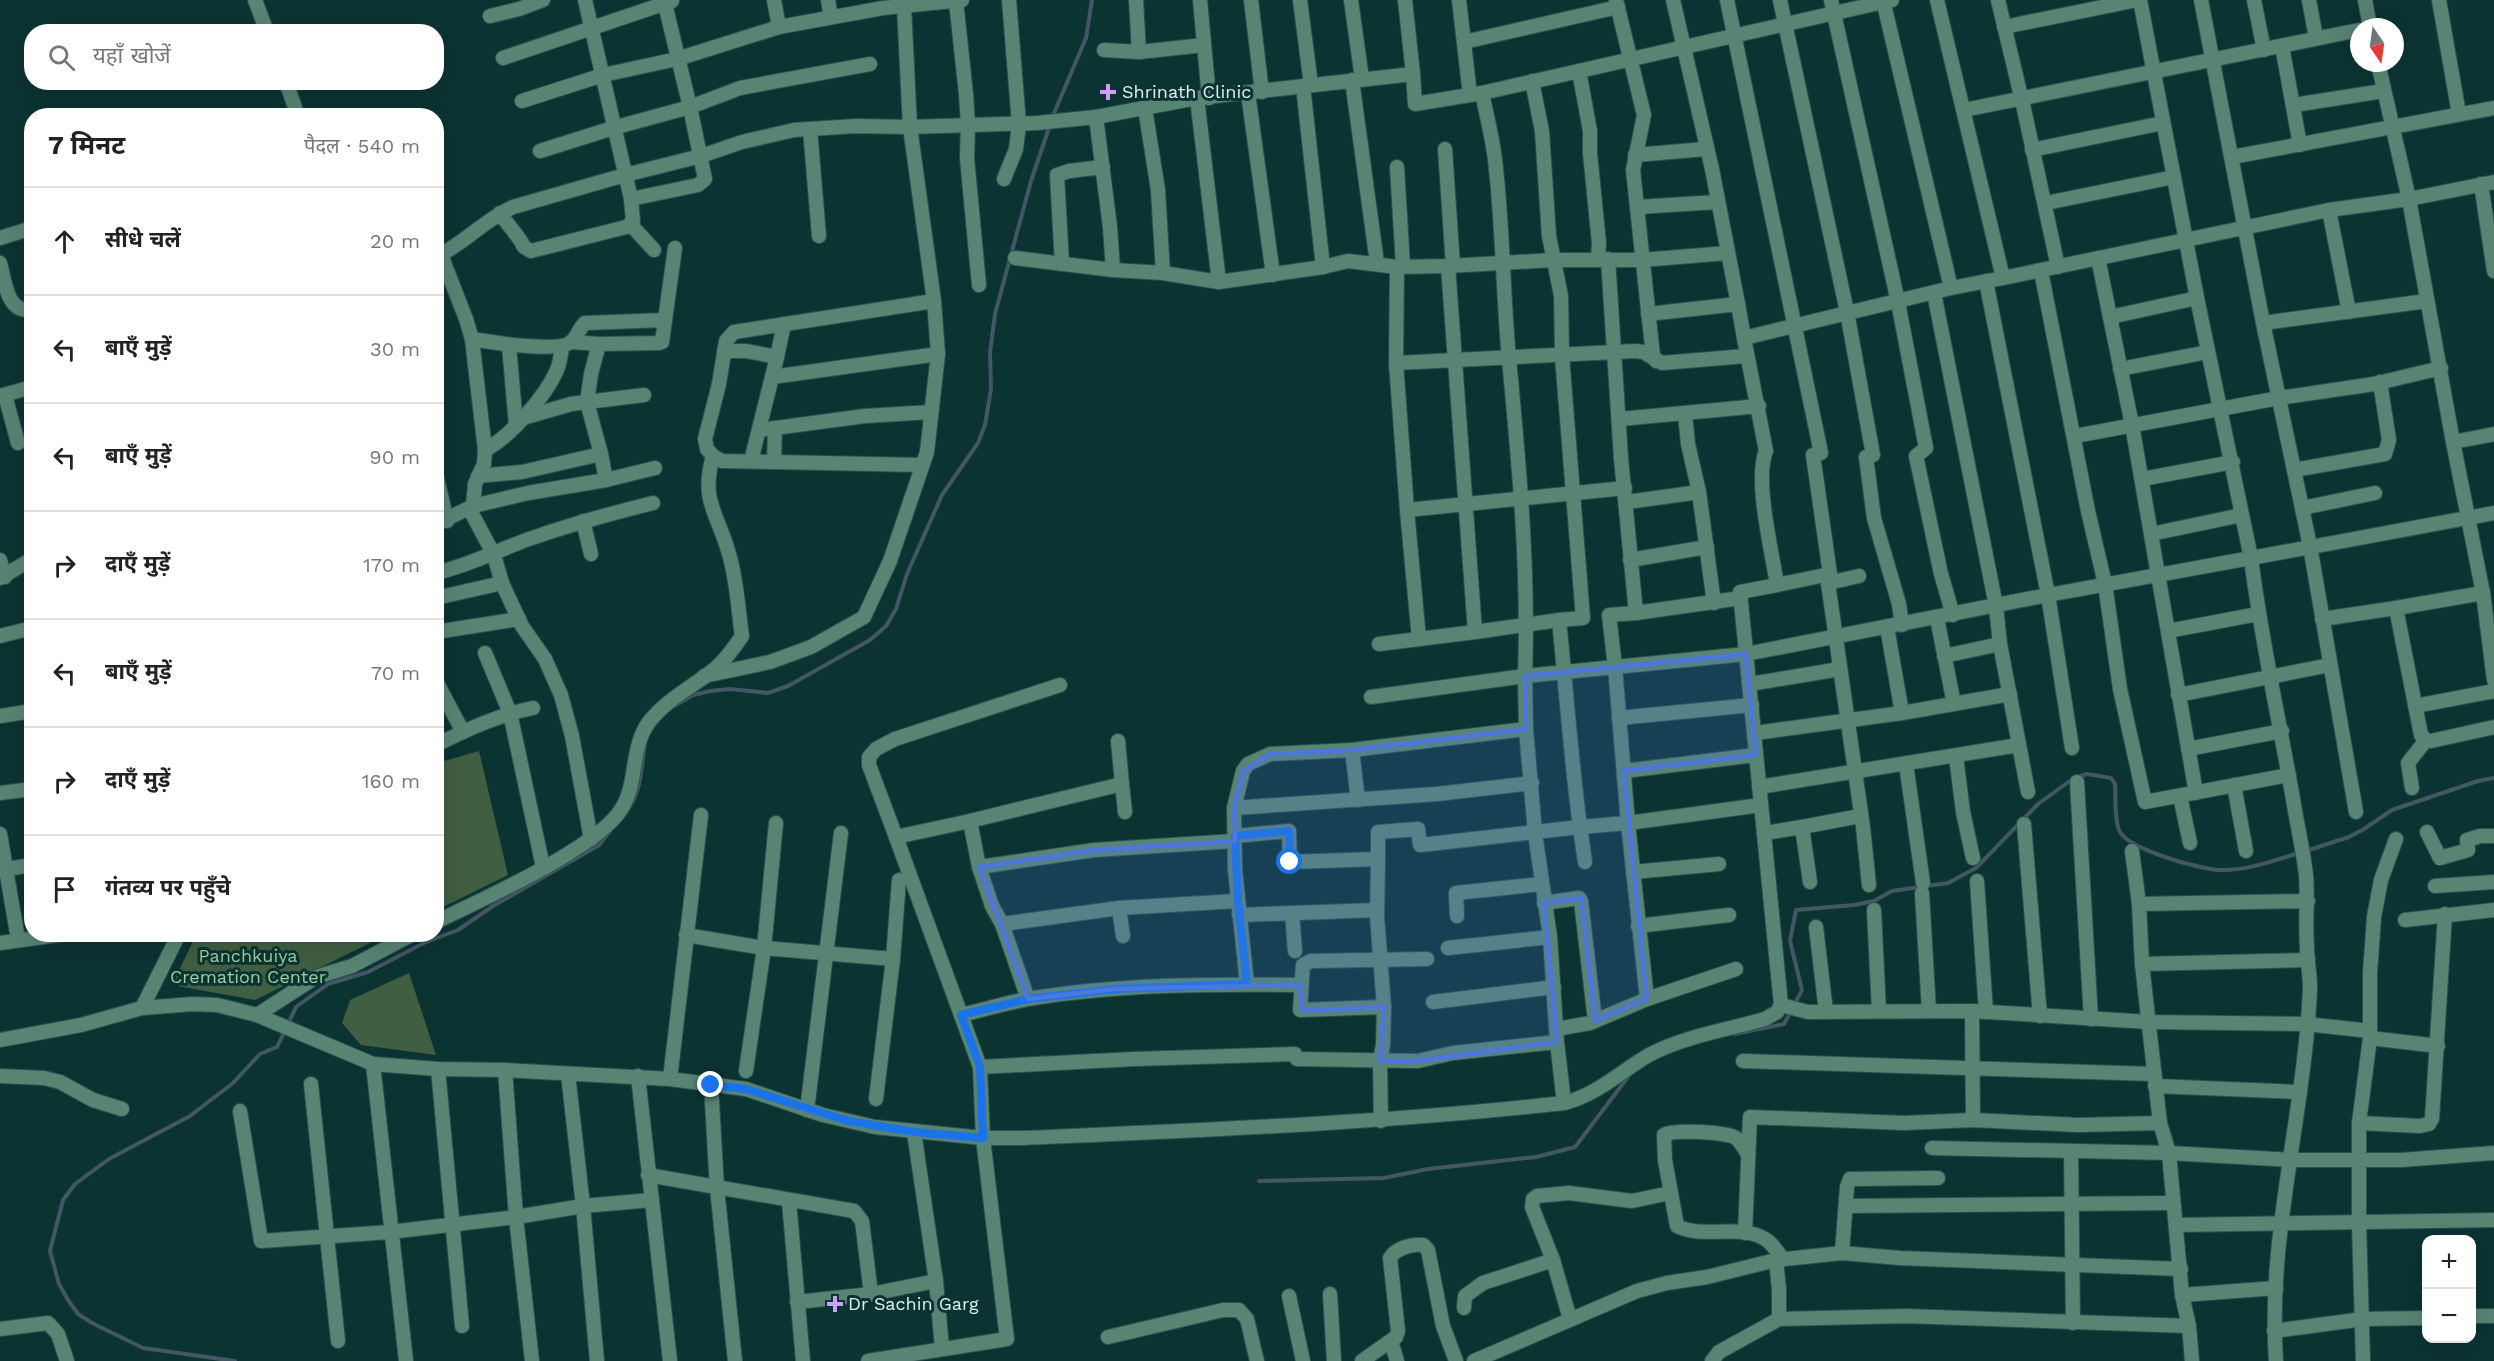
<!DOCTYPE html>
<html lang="hi">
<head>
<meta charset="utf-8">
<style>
	:root { --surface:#fff; --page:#f2f2f2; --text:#222; --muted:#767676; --line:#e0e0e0 }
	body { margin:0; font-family:"Work Sans","Noto Sans Devanagari",sans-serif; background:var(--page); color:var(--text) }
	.controls { position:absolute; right:18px; bottom:18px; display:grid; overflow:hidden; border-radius:12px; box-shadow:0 6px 24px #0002 }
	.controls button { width:54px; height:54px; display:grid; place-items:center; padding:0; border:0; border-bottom:2px solid var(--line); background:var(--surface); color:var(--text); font:30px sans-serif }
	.compass { position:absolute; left:2350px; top:18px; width:54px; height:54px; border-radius:50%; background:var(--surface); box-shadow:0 6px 24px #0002; rotate:167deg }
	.stop { position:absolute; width:18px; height:18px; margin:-14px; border:4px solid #1a73e8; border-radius:50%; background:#fff }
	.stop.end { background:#1a73e8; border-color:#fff; box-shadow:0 2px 6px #0008 }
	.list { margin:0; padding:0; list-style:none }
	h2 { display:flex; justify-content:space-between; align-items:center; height:78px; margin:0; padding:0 24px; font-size:26px }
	h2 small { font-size:20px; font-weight:400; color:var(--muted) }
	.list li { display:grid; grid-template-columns:39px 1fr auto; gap:18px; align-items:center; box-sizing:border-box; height:108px; padding:0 24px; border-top:2px solid var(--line) }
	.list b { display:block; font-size:22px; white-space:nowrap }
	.list em { font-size:20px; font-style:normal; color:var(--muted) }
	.icon { flex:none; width:33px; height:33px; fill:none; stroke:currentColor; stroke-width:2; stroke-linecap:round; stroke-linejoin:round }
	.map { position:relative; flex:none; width:2494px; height:1361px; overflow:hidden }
	.search { position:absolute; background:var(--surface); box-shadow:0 6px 24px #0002; left:24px; top:24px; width:420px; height:66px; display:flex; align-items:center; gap:15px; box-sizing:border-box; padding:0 21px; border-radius:24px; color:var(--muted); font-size:22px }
	.panel { position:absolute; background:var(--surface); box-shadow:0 6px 24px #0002; left:24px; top:108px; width:420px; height:834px; border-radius:24px }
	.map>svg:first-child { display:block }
	.green { fill:#405e42 }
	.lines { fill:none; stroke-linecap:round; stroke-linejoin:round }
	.stream { stroke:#425763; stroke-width:4 }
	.minor-casing { stroke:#2d5250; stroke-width:16 }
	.minor { stroke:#588474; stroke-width:14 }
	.route { stroke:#1a73e8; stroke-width:8 }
	.marked { fill:#4d77de; fill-opacity:0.2; stroke:#4d77de; stroke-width:4.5; stroke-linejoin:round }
	.poi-dot { fill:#d09dff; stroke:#0b3332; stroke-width:2 }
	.labels { text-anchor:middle; stroke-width:6; stroke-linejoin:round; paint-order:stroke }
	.poi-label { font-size:18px; fill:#ddf2f0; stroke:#0b3332; text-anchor:start }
	.park-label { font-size:18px; fill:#99d09d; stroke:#0b3332 }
</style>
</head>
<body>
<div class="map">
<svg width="2494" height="1361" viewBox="0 0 2494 1361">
	<rect width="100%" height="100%" fill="#0b3332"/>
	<g class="green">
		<path d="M479,751L508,875L437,910V763Z"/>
		<path d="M196,935V934L386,935L255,1000L172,985Z"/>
		<path d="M409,973L436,1055L361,1045L342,1023L350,1000Z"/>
	</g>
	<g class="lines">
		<g class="stream">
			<path d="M1052,118L1086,38L1092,0"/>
			<path d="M676,705L693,695L710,691L730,689L768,693L788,686L870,640L886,626L896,609L907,574L942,495L978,443L985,425L991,389L990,352L995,314L1031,181L1050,125"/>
			<path d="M628,809C642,790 641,767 645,745"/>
			<path d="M2306,851L2349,837L2364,829L2392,810L2478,781L2494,778"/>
			<path d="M1794,1005L1802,990L1790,941L1796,910L1854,905L1874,901L1892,891L1948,883L1976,868L2038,804L2074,778L2087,774L2111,778L2115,784C2116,797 2114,817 2119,830C2126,849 2199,869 2219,870C2246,871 2273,861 2299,853"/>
			<path d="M288,1024L296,1007L328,984L368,972L424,943L458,930L493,906L599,845L610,831"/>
			<path d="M1735,1034L1784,1024L1791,1011"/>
			<path d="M1259,1181L1384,1178L1428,1169L1536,1157L1575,1147L1631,1073"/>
			<path d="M235,1361L143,1348L92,1323L78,1314L68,1300L59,1284L50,1251L63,1200L75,1184L109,1159L190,1116L233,1083L260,1054L277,1047L285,1031"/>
		</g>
		<g class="minor-casing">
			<g id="minor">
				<path d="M255,0L267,32"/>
				<path d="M774,0L779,27"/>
				<path d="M828,0L831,17"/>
				<path d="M1136,0L1139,52"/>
				<path d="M1200,0L1209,98"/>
				<path d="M1251,0L1262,92"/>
				<path d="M1300,0L1311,85"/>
				<path d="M1351,0L1362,79"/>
				<path d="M1405,0L1413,74"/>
				<path d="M1459,0L1470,95"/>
				<path d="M1616,0L1644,115L1633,170L1653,356L1656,361"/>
				<path d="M1673,0L1712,169L1738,304"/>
				<path d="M1727,0L1821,453L1813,455L1830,574L1828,583L1863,827L1869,885"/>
				<path d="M1780,0L1847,312L1873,455L1866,457L1874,518L1899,604L1902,625"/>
				<path d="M1831,0L1898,302L1926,448L1916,456L1941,574L1953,615"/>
				<path d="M1883,0L1951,288"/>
				<path d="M1937,0L2003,278L2329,210L2409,199L2494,182"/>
				<path d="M1998,0L2024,109L2058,267"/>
				<path d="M2201,0L2263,323L2310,546L2356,812"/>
				<path d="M2254,0L2264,50"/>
				<path d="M2309,0L2316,38"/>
				<path d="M2365,0L2370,27"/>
				<path d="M2439,0L2459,114"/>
				<path d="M956,1L966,94L968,124L967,158L979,285"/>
				<path d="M490,16L519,9L543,0"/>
				<path d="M2004,27L2137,0"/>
				<path d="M1464,42L1618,7"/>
				<path d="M2282,46L2300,145"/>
				<path d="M1104,50L1139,52L1204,45"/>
				<path d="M503,58L672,1"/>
				<path d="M2378,63L2409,199L2453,442L2483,593L2494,680"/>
				<path d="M1579,71L1590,131V153L1599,243L1598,259"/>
				<path d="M1352,80L1377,263"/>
				<path d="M286,82L298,116"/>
				<path d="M1303,86L1323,267"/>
				<path d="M1248,93L1273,275"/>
				<path d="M1482,93C1487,118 1494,143 1496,169C1503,232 1503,295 1509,359C1519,464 1529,570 1525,676L1615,667L1609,615L1636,613L1621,458L1608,259"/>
				<path d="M1197,98L1219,282"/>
				<path d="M522,101L603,75L677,59L779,27L883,8L962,0"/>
				<path d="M2294,105L2383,91"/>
				<path d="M1145,108L1158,190L1163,273"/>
				<path d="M1964,110L2359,30"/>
				<path d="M1096,117L1110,227L1113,270"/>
				<path d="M810,129L819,236"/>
				<path d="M1445,149L1453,266"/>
				<path d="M2032,150L2163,123"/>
				<path d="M540,151L613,128L690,107L740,88L870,64"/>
				<path d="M1635,155L1706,149"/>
				<path d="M2232,157L2494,108"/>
				<path d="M1397,167L1403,266"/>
				<path d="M1004,179L1016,149L1019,124L1009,0"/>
				<path d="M2481,184L2494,271"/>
				<path d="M631,199L698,185L705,179L690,107L664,0"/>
				<path d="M2046,203L2174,177"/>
				<path d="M1638,207L1717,202"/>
				<path d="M2329,210L2349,312"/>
				<path d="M500,213C507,225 518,234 524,247L531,251L626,227L633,222L631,199L585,0"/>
				<path d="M631,225L654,250"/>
				<path d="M0,238L32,228"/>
				<path d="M436,257C464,244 485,219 513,207L625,175L701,156L742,142L794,130L856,126L910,127L1037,123L1096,117L1197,98L1413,74L1415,104L1482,93L1892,0"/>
				<path d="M1015,258L1113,270L1163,273L1219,282L1323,267L1348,261L1397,267L1448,266L1553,260H1642L1727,253"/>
				<path d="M2098,258L2132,425L2196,793"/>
				<path d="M0,263C5,281 7,315 32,309"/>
				<path d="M1062,264L1057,175L1069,171L1103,167"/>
				<path d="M1448,266L1475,632L1559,620"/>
				<path d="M2041,271L2088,511L2105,584L2120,689L2145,802L2289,775"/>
				<path d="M2003,278L1951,288L1744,338L1766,451C1754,480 1772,551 1777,585L1740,592L1781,1005L1808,1012L1972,1011L2149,1022L2306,1024L2370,1031"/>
				<path d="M1986,281L2048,595L2072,748"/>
				<path d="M1934,293L1996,606L2000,644L2028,792"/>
				<path d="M1648,314L1738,304L1744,338"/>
				<path d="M2110,317L2197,298"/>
				<path d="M2263,323L2427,301"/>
				<path d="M472,339C490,342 558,353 571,342C577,338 579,328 585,323L665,320L675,248"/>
				<path d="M572,342L599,344L659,343L662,342L665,320"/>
				<path d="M509,345L516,426"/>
				<path d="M724,351H746L777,357L751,461"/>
				<path d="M777,357L784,324"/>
				<path d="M1396,363L1397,267"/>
				<path d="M2120,369L2208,352"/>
				<path d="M772,377L938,354"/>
				<path d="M5,395L18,443"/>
				<path d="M0,396L32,387"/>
				<path d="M1685,414L1688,444L1699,492L1714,603"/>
				<path d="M523,418L571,404L587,402L591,374L599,344"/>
				<path d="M1620,419L1759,406"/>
				<path d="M760,430L865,416L931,412"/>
				<path d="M2075,436L2279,398L2374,384L2441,368"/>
				<path d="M2453,442L2494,434"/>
				<path d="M485,450C511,436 545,397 557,370C560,363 561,354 562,347"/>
				<path d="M601,454L587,402L644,395"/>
				<path d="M774,462L775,428"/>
				<path d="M921,465L722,461L713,456L707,449L705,439L719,384L726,341L734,332L934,301"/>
				<path d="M2294,470L2385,454L2389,440L2380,382"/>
				<path d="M436,474L447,521"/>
				<path d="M2142,479L2233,462"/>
				<path d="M606,480L655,468"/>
				<path d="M1627,502L1699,492"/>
				<path d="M473,506L528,493L606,480L601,454L522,472L478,476"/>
				<path d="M2302,508L2375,493"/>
				<path d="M470,510L494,555L502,583L522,626L545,659L561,695L572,736L591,839"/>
				<path d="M1407,510L1396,363L1636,351L1643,352L1662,363L1746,356"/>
				<path d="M583,521L591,554"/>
				<path d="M436,524L473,506L475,484L484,464L485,450L472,339L466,319L441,255"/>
				<path d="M2151,534L2242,515"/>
				<path d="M0,560L5,577"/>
				<path d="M1630,560L1707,547"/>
				<path d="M436,573C471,565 500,549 532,538C572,524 613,513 653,503"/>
				<path d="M0,578L32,559"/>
				<path d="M1828,583L1859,576"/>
				<path d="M1777,585L1830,574"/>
				<path d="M2483,593L2396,608L2421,735L2426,740L2431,741L2494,727"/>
				<path d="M436,598L502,583"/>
				<path d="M1636,613L1741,598"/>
				<path d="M1937,618L1954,704"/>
				<path d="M2322,619L2396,608"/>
				<path d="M1887,627L1902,713"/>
				<path d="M2168,631L2258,614"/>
				<path d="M436,632L519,619"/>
				<path d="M0,636L32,628"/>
				<path d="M1419,639L1407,510L1625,488"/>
				<path d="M1379,644L1475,632"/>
				<path d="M485,653L510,713L543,867"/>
				<path d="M1944,656L2000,644"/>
				<path d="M704,676L770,662L811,647L864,617L890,561L927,452L938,354L934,301L910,127L904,6"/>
				<path d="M436,681L463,732"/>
				<path d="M1750,684L1840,669"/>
				<path d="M2178,695L2330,665"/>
				<path d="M1371,697L1525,676L1526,729L1535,833L1550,937L1557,1042L1564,1103"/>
				<path d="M2415,706L2494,691"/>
				<path d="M0,716L32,711"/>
				<path d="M1619,718L1752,705"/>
				<path d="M1755,733L1902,713L2010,694"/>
				<path d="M1118,741L1122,784"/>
				<path d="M436,745C468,729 498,715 533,708"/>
				<path d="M2188,749L2282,731"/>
				<path d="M1352,750L1358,800"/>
				<path d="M1956,756L1963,812L1973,858"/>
				<path d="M1906,764L1923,883"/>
				<path d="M1624,771L1756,755"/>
				<path d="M2077,782L2091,1019"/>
				<path d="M2234,785L2246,851"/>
				<path d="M1759,787L2019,745"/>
				<path d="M2412,788L2408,763L2426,740"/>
				<path d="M0,793L32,789"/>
				<path d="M2180,796L2190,843"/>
				<path d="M1761,805L1628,823L1615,667L1746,654L2048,595L2251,558L2197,298L2140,0"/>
				<path d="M1234,808L1437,794L1532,783"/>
				<path d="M2024,824L2040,1016"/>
				<path d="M1802,827L1860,816"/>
				<path d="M2427,832L2440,858L2468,850L2467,840L2480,836H2494"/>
				<path d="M1765,833L1802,827L1810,882"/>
				<path d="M0,834L18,939"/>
				<path d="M1235,836L1289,831L1290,862L1378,859V832L1418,829L1420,845L1580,827C1571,758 1566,689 1559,620L1583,618L1562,356L1561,296L1549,236L1542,131L1532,81"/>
				<path d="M896,837L869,765V757L876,749L895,739L1060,685"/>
				<path d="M2132,851L2139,904L2142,964L2160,1123"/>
				<path d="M1378,859L1377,916L1384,1007L1383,1045L1380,1061L1381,1121"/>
				<path d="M979,867L970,821L1122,784L1125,812"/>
				<path d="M0,870L32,865"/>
				<path d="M1633,872L1719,864"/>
				<path d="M1977,881L1986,1012"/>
				<path d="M2435,886L2494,882"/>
				<path d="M1922,893L1929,1011"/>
				<path d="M1544,903L1579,898L1581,901L1595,1021"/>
				<path d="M2139,904L2308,901"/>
				<path d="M1119,908L1237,901"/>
				<path d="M1874,910L1879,1011"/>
				<path d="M1292,913L1295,951"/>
				<path d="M1239,915L1377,910"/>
				<path d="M1457,916L1456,893L1541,884"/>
				<path d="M2405,920L2494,910"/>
				<path d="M436,922C480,900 599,848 622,808C638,782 630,748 649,722C667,699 694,686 716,668C727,658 734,648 742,636C738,609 737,580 729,554C718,513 700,502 713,456"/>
				<path d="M1002,924L992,906L979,867L1094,850L1234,841"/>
				<path d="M1638,926L1729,915"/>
				<path d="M1816,927L1826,1012"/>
				<path d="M686,935L764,948L893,959"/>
				<path d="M0,943L65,934"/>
				<path d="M1448,948L1550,937"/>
				<path d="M2142,964L2308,960"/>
				<path d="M1247,984L1235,869L1234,808L1243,771L1248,764L1270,754L1352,750L1526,729"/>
				<path d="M1300,985C1210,984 1117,984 1028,999C1006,1003 983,1010 961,1015L980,1067L983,1138H1024C1205,1130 1385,1123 1564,1103C1597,1095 1621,1071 1649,1055C1685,1036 1727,1030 1765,1019L1777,1012L1781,1005"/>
				<path d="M1028,999L1002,924L1119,908L1123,936"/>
				<path d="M1647,999L1736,969"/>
				<path d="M1433,1002L1554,987"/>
				<path d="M1384,1007L1300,1010L1303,965L1311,961L1427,959"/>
				<path d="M142,1008L179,934"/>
				<path d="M1972,1011L1973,1120"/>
				<path d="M257,1015L316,977L352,966L413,934"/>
				<path d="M961,1015L896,837L970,821"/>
				<path d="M1557,1029L1590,1023L1647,999L1628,823L1580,827L1585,862"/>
				<path d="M2370,1038L2438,1046"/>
				<path d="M0,1040L81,1025L142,1008L193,1004L217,1005L257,1015L373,1064L438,1069L505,1070L670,1079L746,1089L823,1115L875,1127L983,1138L1007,1339L868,1361"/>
				<path d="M1297,1059L1418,1061L1453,1053L1557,1042"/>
				<path d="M1743,1061L2154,1074"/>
				<path d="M373,1064L406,1361"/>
				<path d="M980,1067L1134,1059L1295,1054"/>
				<path d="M438,1069L462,1326"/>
				<path d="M505,1070L516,1217L532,1361"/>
				<path d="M746,1071L764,948L776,823"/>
				<path d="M568,1074L583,1206L597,1361"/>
				<path d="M0,1076L44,1078L60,1082L93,1100L122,1109"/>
				<path d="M638,1076L670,1361"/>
				<path d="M670,1079L701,815"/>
				<path d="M311,1084L338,1341"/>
				<path d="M711,1085L717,1188L735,1361"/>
				<path d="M2155,1086L2300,1092"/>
				<path d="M876,1099L893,959L899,880"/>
				<path d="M807,1110L841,833"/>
				<path d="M240,1111L261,1241L390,1232L516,1217L583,1206L651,1200"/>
				<path d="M2359,1123L2420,1126L2429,1124L2432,1119L2445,914"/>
				<path d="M914,1132L936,1281L942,1348"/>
				<path d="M1932,1148L2169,1153L2291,1160H2401L2494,1153"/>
				<path d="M2071,1152L2073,1323"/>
				<path d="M1748,1154C1744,1149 1741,1142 1736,1138C1727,1132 1673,1129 1664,1135L1665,1160L1677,1226C1704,1240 1743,1222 1768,1241C1774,1246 1778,1253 1783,1259"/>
				<path d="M648,1175L854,1211L862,1221L871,1294"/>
				<path d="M789,1201L803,1361"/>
				<path d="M1846,1206L2172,1203"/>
				<path d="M2176,1225L2494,1220"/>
				<path d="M1745,1233L1750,1117L1904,1123L1973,1120L2078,1125L2160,1123L2169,1153L2182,1295L2189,1326L2192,1361"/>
				<path d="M1842,1253L1847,1187L1850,1179L1938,1178"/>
				<path d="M1776,1260L1779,1289V1319"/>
				<path d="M1330,1294L1334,1361"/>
				<path d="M2182,1295L2276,1288"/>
				<path d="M1289,1296L1303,1361"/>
				<path d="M797,1302L871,1294L936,1281"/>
				<path d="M1464,1308L1465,1296L1483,1283L1553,1260"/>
				<path d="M2472,1316H2494"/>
				<path d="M1570,1319L1553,1260L1532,1207L1533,1199L1537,1196L1569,1193L1632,1201L1670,1193"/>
				<path d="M0,1329L48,1323L58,1334L67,1361"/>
				<path d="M2274,1331L2363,1319L2426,1318"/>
				<path d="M1108,1337L1223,1310H1239L1247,1319L1257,1361"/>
				<path d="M1391,1341L1397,1361"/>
				<path d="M1362,1361L1396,1337L1398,1331L1390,1258C1396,1248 1411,1244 1423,1245L1428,1250L1443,1326L1456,1361"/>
				<path d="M1474,1361L1637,1291L1667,1283L1707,1277L1776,1260L1842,1253L1900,1258L2181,1269"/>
				<path d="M1712,1361L1719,1352L1779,1319L1905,1316L2189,1326"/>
				<path d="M2276,1361C2267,1236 2305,1113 2310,988C2310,974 2307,960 2307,947C2305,923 2308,899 2306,875C2303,849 2297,824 2293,799C2279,719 2261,639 2251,558L2494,513"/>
				<path d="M2363,1361L2359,1224V1123L2370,1038V973L2374,917L2381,880L2396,839"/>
			</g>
		</g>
		<use href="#minor" class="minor"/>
	</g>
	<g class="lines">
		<path class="route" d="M711,1085L746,1089L848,1121L914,1132L983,1138L980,1067L961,1015L1028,999L1116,989L1247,984L1238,901L1235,836L1289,831L1290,862"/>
	</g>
	<path class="marked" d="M1746,654L1756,755L1624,771L1647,999L1595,1021L1581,898L1544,903L1557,1042L1418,1061H1380L1384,1007L1302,1011L1300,985L1116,989L1028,999L979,867L1094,850L1235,841L1234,808L1243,771L1270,754L1352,750L1526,729L1525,676Z"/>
	<g class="poi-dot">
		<path d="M1105 83h6v6h6v6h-6v6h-6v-6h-6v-6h6z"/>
		<path d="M832 1295h6v6h6v6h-6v6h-6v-6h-6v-6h6z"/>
	</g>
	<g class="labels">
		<g class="poi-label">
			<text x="1122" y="98">Shrinath Clinic</text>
			<text x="848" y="1310">Dr Sachin Garg</text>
		</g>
		<g class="park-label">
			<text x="248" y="962">Panchkuiya<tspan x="248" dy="21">Cremation Center</tspan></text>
		</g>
	</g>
</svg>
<div class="controls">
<button>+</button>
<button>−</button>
</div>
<svg class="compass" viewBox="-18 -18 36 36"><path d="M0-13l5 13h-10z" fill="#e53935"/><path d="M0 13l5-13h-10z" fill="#767676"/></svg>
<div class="stop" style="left:1290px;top:862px"></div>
<div class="stop end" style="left:711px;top:1085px"></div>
<div class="search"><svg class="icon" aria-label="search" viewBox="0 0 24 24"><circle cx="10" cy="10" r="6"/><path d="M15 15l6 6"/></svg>यहाँ खोजें</div>
<section class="panel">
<h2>7 मिनट<small>पैदल · 540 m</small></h2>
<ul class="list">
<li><svg class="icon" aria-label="ahead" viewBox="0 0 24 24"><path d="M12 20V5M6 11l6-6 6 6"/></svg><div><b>सीधे चलें</b></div><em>20 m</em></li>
<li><svg class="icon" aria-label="left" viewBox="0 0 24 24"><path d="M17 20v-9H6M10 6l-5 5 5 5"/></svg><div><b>बाएँ मुड़ें</b></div><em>30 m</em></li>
<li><svg class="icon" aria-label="left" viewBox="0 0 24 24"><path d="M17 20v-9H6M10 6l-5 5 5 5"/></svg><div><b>बाएँ मुड़ें</b></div><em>90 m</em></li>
<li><svg class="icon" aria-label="right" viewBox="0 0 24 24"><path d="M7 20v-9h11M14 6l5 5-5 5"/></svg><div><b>दाएँ मुड़ें</b></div><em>170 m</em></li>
<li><svg class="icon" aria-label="left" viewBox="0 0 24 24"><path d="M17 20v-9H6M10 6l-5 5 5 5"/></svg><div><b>बाएँ मुड़ें</b></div><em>70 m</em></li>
<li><svg class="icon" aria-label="right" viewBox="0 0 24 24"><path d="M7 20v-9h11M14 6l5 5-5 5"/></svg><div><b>दाएँ मुड़ें</b></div><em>160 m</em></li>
<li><svg class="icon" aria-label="arrive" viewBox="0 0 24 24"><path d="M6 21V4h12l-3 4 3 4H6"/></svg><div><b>गंतव्य पर पहुँचे</b></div></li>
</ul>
</section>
</div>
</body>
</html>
